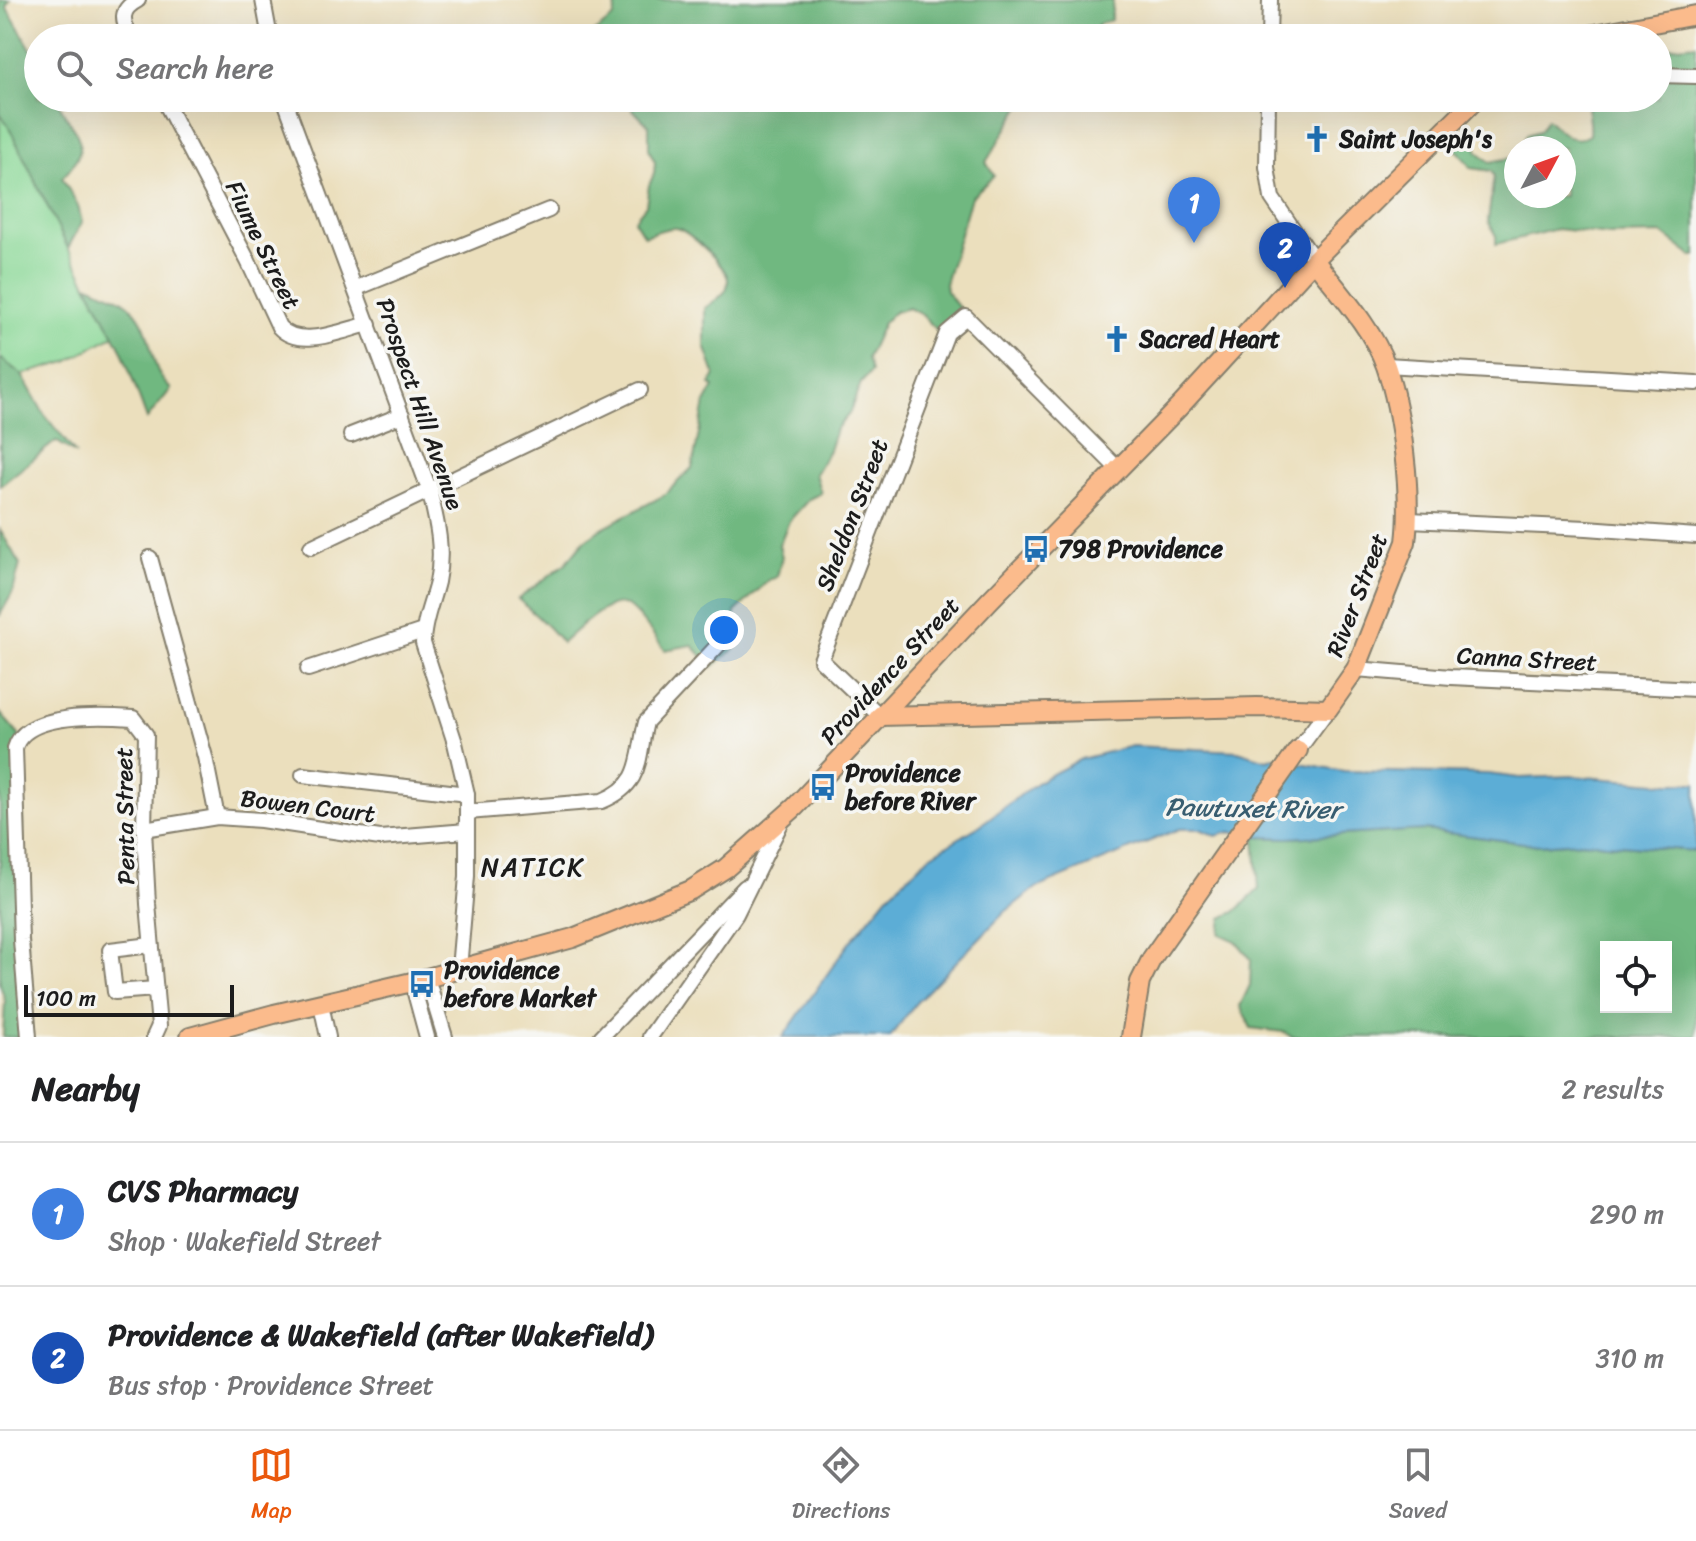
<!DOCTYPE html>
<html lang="en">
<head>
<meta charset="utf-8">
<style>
	:root { --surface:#fff; --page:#f6f6f6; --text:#202124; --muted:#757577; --line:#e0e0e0; --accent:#ea580c }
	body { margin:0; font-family:Sriracha,sans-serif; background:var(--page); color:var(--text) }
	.controls { position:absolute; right:24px; bottom:24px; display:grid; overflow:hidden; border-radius:0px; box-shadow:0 8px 32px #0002 }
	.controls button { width:72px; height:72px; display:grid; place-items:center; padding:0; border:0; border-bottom:2px solid var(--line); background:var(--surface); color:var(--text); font:40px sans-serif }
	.compass { position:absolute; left:1504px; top:136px; width:72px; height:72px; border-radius:50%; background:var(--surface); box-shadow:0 8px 32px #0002; rotate:49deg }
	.scale { position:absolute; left:24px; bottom:20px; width:210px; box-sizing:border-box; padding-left:8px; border:4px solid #1c1c1c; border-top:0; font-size:22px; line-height:28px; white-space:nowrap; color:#1c1c1c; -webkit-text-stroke:6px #f6f6f2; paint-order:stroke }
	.you { position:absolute; left:724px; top:630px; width:28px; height:28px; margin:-20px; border:6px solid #fff; border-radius:50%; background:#1a73e8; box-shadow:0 0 0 12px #1a73e833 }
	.badge { display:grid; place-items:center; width:52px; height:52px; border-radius:50%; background:var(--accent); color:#fff; font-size:26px; font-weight:700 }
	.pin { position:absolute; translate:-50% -66px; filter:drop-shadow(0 2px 4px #0008) }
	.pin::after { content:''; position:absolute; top:42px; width:28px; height:24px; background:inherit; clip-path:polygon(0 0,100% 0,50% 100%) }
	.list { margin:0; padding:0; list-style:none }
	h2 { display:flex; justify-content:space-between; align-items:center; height:104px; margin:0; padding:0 32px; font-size:34px }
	h2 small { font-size:26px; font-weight:400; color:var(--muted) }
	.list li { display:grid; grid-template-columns:52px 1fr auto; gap:24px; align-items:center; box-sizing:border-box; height:144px; padding:0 32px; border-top:2px solid var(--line) }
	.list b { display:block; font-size:30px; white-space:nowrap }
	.list p { margin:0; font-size:26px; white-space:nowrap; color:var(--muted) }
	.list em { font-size:26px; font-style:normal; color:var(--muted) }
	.icon { flex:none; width:44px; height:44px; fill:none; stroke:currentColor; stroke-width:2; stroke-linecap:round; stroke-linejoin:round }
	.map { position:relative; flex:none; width:1696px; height:1037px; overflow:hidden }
	.search { position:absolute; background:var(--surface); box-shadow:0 8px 32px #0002; left:24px; right:24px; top:24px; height:88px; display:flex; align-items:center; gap:20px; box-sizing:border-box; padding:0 28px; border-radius:44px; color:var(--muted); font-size:30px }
	.sheet { height:392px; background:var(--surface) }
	nav { display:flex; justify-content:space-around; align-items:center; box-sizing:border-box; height:112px; border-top:2px solid var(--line); background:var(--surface); font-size:22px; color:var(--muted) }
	nav a { display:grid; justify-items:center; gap:4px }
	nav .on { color:var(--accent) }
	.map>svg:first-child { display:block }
	.green { fill:#8ad897; stroke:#537a5a; stroke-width:2 }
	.forest { fill:#6fb880; stroke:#466a4e; stroke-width:2; fill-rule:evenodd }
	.water { fill:#5badd6; stroke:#3c6479; stroke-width:2 }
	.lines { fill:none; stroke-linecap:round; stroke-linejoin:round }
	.minor-casing { stroke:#847e6c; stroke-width:18 }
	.major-casing { stroke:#847e6c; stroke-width:22 }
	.minor { stroke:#fff; stroke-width:14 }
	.major { stroke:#fbbb8c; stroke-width:18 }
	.labels { text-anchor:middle; stroke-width:7; stroke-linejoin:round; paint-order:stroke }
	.poi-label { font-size:24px; font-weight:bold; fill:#1c1c1c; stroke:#f6f6f2; text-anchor:start }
	.street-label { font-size:24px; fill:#1c1c1c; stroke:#f6f6f2 }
	.water-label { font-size:26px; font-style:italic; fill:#385d70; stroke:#f6f6f2 }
	.neighbourhood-label { font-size:26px; letter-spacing:2px; fill:#1c1c1c; stroke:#f6f6f2 }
</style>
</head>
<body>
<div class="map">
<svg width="1696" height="1037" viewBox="0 0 1696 1037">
	<rect width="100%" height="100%" fill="#f6f6f2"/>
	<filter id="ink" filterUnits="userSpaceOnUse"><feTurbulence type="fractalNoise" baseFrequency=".0125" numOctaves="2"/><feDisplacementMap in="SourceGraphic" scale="16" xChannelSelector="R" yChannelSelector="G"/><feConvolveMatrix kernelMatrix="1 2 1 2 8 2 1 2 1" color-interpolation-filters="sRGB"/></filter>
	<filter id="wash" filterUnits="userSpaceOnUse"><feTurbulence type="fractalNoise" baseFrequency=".006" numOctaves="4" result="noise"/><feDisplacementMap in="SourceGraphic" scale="32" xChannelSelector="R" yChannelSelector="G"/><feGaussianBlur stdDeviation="1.8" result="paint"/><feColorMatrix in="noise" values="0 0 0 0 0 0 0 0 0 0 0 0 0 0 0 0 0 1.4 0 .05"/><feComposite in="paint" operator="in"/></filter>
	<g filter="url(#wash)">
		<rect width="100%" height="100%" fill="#ebdfbd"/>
		<path class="green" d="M0,113L9,127L68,248L114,335L67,362L22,375L0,358Z"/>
		<g class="forest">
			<path d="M0,0H10L6,6L38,61V98H56C73,135 97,142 62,178L78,206L82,222L68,248L9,127L0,113Z"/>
			<path d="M617,0H1113L1111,20L1099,24L1088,38L1071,31L1060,38H582L595,32L614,17Z"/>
			<path d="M1696,44V256H1692L1663,234L1610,235L1557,229L1496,244V236L1488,221L1494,176L1491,171L1471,168L1459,152L1437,138L1451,126L1474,141L1478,152L1490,162L1516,157V196H1564V148H1523L1526,135L1539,131L1547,119C1560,130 1571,146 1589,135C1591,122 1586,112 1587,98H1658V48Z"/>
			<path d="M622,98H1026L986,162L994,176L971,197L945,284L946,291L963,313L944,337L922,315L909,308L894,312L883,323L867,358L871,372L861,383L849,414L836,429L829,450L815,474L821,493L809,499L789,521L779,545L782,557L777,577L769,580L735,612V648L712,667L692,645L665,650C654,637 641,615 627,606C609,596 575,632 562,643C549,625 534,614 518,599L566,563L583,542L602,528L663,496L692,468L705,403L714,387L710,385L715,374L705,346V308C715,300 729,294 728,280C728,268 687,228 675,228C666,227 653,233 644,236L634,220L646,205L649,185L654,174L655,162L649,150V125C637,116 632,107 622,98Z"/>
			<path d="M87,284C101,291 120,296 131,307C157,332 145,366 171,389L147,419L122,351Z"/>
			<path d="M0,358L22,375L44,414L76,454L56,441L0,486Z"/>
			<path d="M0,530L20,564L13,592L0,615Z"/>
			<path d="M0,713L19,735L30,1037H3L5,1001L0,984Z"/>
			<path d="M1424,830L1539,845L1581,842L1696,851V1037H1292L1283,1032L1251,1028L1240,1006L1250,985L1251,959L1236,941L1220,934L1222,918L1235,912L1259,889L1255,837L1289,838ZM1606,947H1666V1007H1606Z"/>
		</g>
		<path class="water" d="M1132,746L1238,751L1267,760L1273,758L1344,771L1488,774L1520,778L1573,776L1657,783H1696V851L1581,842L1539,845L1424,830L1289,838L1255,837L1230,832L1216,836L1200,829H1179L1036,888L1005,912L916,1003L890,1037H783L849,943L890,893L930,856L979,826L1039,781L1081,759Z"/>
	</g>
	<g filter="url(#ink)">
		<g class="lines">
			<g class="minor-casing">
				<g id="minor">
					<path d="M263,0L270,38"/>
					<path d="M131,38C122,21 119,10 138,0"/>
					<path d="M1269,38L1270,0"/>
					<path d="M1658,75L1696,76"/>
					<path d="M163,98L248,261L279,327C300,350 343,330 369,324"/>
					<path d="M284,98L429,489C437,522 444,549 437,582C432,603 423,622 423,643L455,743L467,794V876L459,969"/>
					<path d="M1268,98L1267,167L1272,198L1314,260"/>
					<path d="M357,288L549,210"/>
					<path d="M1386,365L1696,383"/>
					<path d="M351,435L402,415"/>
					<path d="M1409,520L1587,528L1696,536"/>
					<path d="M311,547L640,390"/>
					<path d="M150,558L205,757L217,817"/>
					<path d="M308,669L423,631"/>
					<path d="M1356,669L1451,677L1696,689"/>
					<path d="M880,716L821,660L947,333L966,317L1118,469"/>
					<path d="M1298,750L1328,709"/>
					<path d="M303,775L467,794"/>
					<path d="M468,812L602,801C644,784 637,757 646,722L723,640"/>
					<path d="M144,829L217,817L261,820L380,838L467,831"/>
					<path d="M151,945L110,950L115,992L156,989"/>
					<path d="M427,978L445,1037"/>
					<path d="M412,982L427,1037"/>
					<path d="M321,1004L328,1037"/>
					<path d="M29,1037L21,940L15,748C25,712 102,716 133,718L146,735L144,829L148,904L159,1026L154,1037"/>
					<path d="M601,1037L745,887"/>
					<path d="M650,1037L736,914L781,823"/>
				</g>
			</g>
			<g class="major-casing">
				<g id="major">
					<path d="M1574,38L1696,15"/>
					<path d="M880,716L1257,707L1328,709L1356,669L1406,542C1412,494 1402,413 1386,366C1373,329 1338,291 1314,260"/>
					<path d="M190,1037L274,1014L412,982L573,938L691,890L726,868L795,807L990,600L1182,404L1314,260L1477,98"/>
					<path d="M1131,1037L1140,982L1152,958L1298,750"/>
				</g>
			</g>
			<use href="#minor" class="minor"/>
			<use href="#major" class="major"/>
		</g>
	</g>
	<defs>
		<g id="church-bare" transform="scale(2.16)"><path d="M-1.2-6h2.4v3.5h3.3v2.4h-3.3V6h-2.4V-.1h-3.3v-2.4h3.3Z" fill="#1f6fb2" stroke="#f6f6f2" stroke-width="2.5" paint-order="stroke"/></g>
		<g id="bus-bare" transform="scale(2.16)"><path d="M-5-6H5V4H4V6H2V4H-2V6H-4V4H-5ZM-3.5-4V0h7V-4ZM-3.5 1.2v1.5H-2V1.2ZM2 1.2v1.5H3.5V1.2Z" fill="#1f6fb2" stroke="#f6f6f2" stroke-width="2.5" paint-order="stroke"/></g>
	</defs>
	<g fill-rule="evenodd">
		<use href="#church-bare" x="1317" y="139"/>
		<use href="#church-bare" x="1117" y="339"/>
		<use href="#bus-bare" x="1036" y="549"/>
		<use href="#bus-bare" x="823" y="787"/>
		<use href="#bus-bare" x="422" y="984"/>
	</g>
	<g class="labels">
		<g class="poi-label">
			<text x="1339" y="147">Saint Joseph's</text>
			<text x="1139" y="347">Sacred Heart</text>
			<text x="1058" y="557">798 Providence</text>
			<text x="845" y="781">Providence<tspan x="845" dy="28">before River</tspan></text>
			<text x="444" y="978">Providence<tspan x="444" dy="28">before Market</tspan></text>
		</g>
		<g class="street-label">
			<text transform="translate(263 245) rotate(64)" y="8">Fiume Street</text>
			<text transform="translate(420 404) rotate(71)" y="8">Prospect Hill Avenue</text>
			<text transform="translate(852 515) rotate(-69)" y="8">Sheldon Street</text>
			<text transform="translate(1357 595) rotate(-69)" y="8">River Street</text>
			<text transform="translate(1527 659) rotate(3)" y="8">Canna Street</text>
			<text transform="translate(890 671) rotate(-47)" y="8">Providence Street</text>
			<text transform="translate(308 806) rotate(7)" y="8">Bowen Court</text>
			<text transform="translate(125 816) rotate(-91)" y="8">Penta Street</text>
		</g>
		<g class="water-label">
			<text transform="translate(1253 808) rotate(1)" y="9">Pawtuxet River</text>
		</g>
		<g class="neighbourhood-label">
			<text x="533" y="876">NATICK</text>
		</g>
	</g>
</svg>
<div class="controls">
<button><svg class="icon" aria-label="locate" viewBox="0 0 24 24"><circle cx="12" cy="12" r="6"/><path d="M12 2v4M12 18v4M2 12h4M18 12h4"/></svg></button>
</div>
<svg class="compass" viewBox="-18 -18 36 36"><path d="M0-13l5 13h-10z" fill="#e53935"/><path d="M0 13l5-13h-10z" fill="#757577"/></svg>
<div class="scale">100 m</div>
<div class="you"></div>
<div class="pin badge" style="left:1194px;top:243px;background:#3f7fe0">1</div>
<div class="pin badge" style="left:1285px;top:288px;background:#1a4fb4">2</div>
<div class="search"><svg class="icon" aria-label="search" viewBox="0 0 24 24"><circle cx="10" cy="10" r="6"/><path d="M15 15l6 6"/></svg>Search here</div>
</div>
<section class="sheet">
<h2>Nearby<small>2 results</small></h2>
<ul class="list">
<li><span class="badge" style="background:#3f7fe0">1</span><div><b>CVS Pharmacy</b><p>Shop · Wakefield Street</p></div><em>290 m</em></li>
<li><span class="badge" style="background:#1a4fb4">2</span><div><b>Providence &amp; Wakefield (after Wakefield)</b><p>Bus stop · Providence Street</p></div><em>310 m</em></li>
</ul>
</section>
<nav>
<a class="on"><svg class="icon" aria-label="map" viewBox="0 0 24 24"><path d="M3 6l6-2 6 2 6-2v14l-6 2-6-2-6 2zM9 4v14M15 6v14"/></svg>Map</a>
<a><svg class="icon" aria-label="directions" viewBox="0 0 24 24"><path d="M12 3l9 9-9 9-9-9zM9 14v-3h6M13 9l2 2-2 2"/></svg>Directions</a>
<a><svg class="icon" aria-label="saved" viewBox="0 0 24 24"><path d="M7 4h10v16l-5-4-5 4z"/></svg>Saved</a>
</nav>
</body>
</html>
